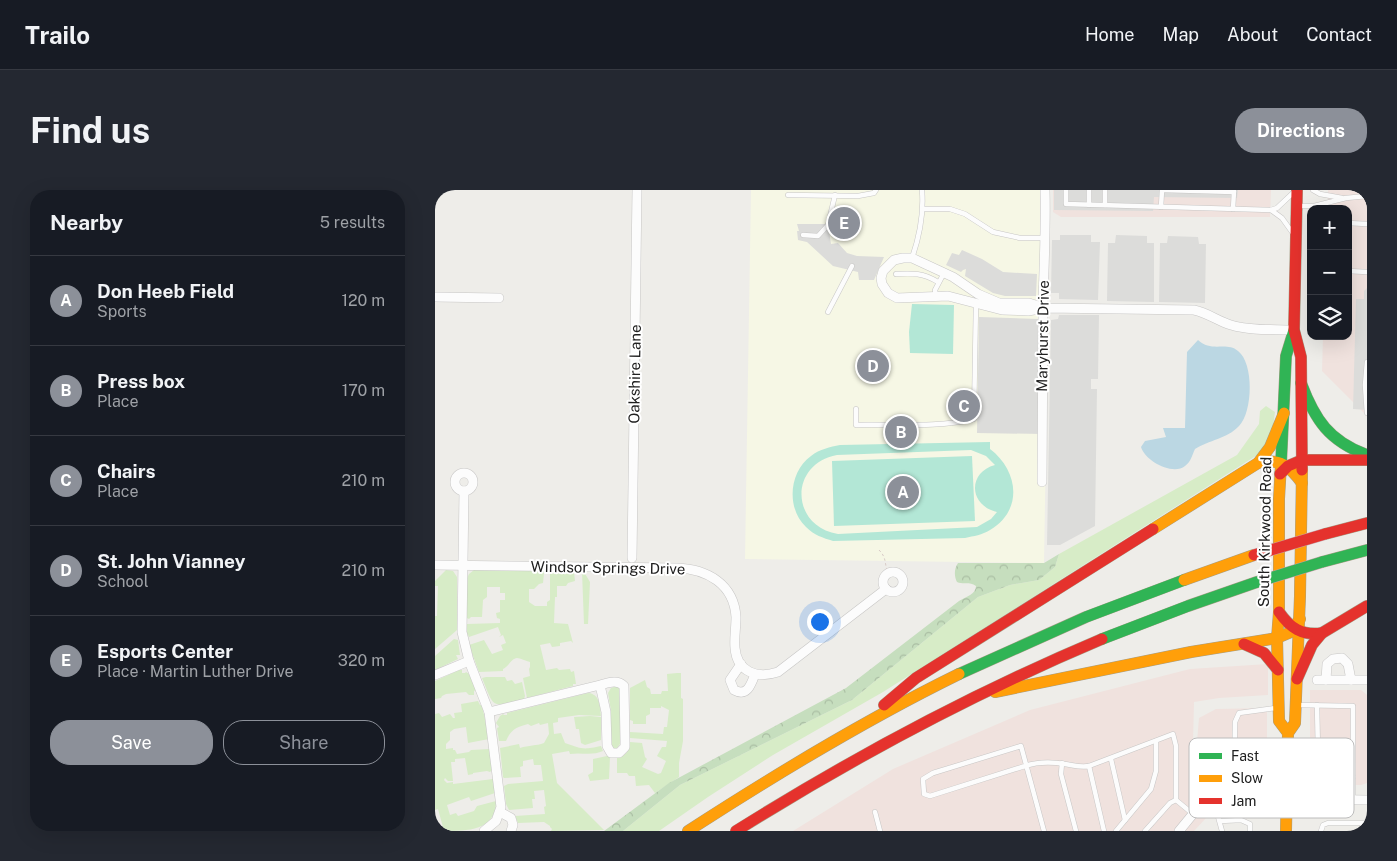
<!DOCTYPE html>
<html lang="en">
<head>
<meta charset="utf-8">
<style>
	:root { --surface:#171b24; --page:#242831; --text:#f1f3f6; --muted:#9ea1a6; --line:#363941; --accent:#8c9099 }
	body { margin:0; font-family:"Public Sans",sans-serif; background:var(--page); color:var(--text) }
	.controls { position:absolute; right:15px; top:15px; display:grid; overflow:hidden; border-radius:10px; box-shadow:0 5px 20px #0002 }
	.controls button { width:45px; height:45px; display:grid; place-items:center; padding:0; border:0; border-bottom:1px solid var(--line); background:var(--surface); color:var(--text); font:25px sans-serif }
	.you { position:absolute; left:384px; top:431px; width:18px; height:18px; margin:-12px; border:4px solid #fff; border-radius:50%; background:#1a73e8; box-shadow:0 0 0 8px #1a73e833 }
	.badge { display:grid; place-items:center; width:32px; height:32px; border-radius:50%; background:var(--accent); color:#fff; font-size:16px; font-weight:700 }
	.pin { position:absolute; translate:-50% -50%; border:2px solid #fff; box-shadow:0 1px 5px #0006 }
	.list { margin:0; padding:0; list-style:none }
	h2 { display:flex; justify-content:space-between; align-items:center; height:65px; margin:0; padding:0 20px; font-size:21px }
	h2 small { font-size:16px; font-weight:400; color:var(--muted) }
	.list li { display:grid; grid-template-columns:32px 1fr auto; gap:15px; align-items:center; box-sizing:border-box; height:90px; padding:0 20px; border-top:1px solid var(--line) }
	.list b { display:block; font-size:19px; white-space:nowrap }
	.list p { margin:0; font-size:16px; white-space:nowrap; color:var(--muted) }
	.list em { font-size:16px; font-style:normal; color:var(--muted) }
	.actions { display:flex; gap:10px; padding:15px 20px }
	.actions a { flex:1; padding:11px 0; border:1px solid var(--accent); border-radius:20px; text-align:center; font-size:18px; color:var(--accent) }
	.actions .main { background:var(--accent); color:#fff }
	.icon { flex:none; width:28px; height:28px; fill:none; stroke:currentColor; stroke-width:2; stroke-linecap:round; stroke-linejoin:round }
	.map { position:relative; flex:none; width:932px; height:641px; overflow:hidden; border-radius:20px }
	header { display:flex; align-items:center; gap:30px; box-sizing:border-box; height:70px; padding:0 25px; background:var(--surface); border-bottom:1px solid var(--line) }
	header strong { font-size:24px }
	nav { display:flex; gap:28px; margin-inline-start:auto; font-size:18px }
	.intro { display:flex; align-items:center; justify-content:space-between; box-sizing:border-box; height:120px; padding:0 30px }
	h1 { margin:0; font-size:35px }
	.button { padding:12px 22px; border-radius:20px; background:var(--accent); color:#fff; font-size:18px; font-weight:700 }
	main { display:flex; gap:30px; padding:0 30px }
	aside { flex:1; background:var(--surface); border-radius:20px; box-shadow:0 5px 20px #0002 }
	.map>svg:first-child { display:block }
	.commercial { fill:#f0e2de }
	.education { fill:#f6f7e5 }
	.religious { fill:#dcdcda }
	.grass { fill:#d7ecc7 }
	.forest { fill:url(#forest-crowns) }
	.pitch { fill:#b3e7d6; fill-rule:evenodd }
	.water { fill:#bbd7e3 }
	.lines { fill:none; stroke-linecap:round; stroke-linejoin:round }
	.lane-casing { stroke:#c7c6c5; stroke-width:5.5 }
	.street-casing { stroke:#c7c6c5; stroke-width:10 }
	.fast-casing { stroke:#a59d85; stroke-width:12 }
	.slow-casing { stroke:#a59d85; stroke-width:12 }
	.jam-casing { stroke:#a59d85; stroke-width:12 }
	.path { stroke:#d8cbc7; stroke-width:1; stroke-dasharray:2.5 2.5; stroke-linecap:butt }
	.lane { stroke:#fcfcfc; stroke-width:4.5 }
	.street { stroke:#fcfcfc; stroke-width:9 }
	.fast { stroke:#30b455; stroke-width:11 }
	.slow { stroke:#ff9f0a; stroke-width:11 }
	.jam { stroke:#e5322d; stroke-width:11 }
	.fast-bridge-casing { stroke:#c59fa6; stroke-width:12; stroke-linecap:butt }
	.jam-bridge-casing { stroke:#c59fa6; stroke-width:12; stroke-linecap:butt }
	.fast-bridge { stroke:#30b455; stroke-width:11 }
	.jam-bridge { stroke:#e5322d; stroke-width:11 }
	.labels { text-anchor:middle; stroke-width:4; stroke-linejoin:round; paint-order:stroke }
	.street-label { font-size:15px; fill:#202020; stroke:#fff }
	.key { fill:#fff; stroke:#bcbcbc; stroke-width:1 }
	.key-label { font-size:14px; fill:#202020 }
</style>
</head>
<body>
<header>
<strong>Trailo</strong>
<nav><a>Home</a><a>Map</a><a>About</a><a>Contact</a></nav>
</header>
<div class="intro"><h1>Find us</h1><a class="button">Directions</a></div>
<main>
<aside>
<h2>Nearby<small>5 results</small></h2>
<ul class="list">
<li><span class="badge">A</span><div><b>Don Heeb Field</b><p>Sports</p></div><em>120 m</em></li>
<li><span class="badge">B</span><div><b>Press box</b><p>Place</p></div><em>170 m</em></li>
<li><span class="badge">C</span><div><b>Chairs</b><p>Place</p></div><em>210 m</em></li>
<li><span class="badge">D</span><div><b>St. John Vianney</b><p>School</p></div><em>210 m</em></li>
<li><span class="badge">E</span><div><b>Esports Center</b><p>Place · Martin Luther Drive</p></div><em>320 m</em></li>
</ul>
<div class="actions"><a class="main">Save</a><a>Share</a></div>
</aside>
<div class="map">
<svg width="932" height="641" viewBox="0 0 932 641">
	<defs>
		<pattern id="forest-crowns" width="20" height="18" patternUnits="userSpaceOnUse" patternTransform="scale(1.25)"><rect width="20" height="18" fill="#c6debe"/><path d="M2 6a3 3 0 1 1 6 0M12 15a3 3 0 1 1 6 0" fill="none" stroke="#aabea3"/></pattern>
	</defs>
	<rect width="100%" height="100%" fill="#eeede9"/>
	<g class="commercial">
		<path d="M618,0H836L835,27H626L618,22Z"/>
		<path d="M893,0H932V226L887,181L888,146H913V19H893Z"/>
		<path d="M833,474V505L784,508L759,512L757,594L772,627L759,641H358L458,579L595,520L755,479Z"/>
		<path d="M875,500H926L932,505V593L926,595H881L875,591Z"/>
		<path d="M832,518V588L762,584V552L764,528L781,519Z"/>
	</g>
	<path class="education" d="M316,0H605V101L613,129L609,373L310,369Z"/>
	<g class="religious">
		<path d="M619,0H803L802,8L719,7L718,21L619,20Z"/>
		<path d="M362,34H393L396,54L403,53L412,63L422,66L449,67L439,90H424L423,82L398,76L372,52L363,50L362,41H364Z"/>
		<path d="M625,45H656V52H665L663,110L624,109V103H616L617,50H625Z"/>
		<path d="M681,45L712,46V53H719V112L672,111L673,53H680Z"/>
		<path d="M733,46L763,47L764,54H771L770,113L724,112L725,53H732Z"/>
		<path d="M527,60L547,69L568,82L602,84L601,106H570L558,103L530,86L531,79L528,80L526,82L511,75L517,63L524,65Z"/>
		<path d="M932,98V220L918,219L921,109H929V101Z"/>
		<path d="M624,125H664L663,189H656V199H662L660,336L625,355H612L616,130L623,129Z"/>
		<path d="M544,127L604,129L607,244L542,243Z"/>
	</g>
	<g class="grass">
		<path d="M831,216L840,222L838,237L827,262L448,502L338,565L273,607L224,641H188L245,595L417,510L543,407L575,395L604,390L620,377L624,364L802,265L824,234L825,221Z"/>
		<path d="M11,380L18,381L22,387V440L0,459V426H2L3,396H0V391Z"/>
		<path d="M39,380L107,381L109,383L108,393L104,394L99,399H94V412L100,416H112V412L115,410V384L117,381L139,382L140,391L133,393L131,396H122V407H120L119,433L133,434L138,453L136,451L125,453V456L117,457L115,453L105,455L111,480L122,478L124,480L135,479L136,482L139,481L141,494H138V496L92,508L88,488L95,486L94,479L95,477V472C91,471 85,468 82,468C77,468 73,477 68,479V481L44,482L34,455L49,450L57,464L68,460L66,455L71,453L68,445L64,447L66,445L63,437L34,447L32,443V434L65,433V429L62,428L61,423L65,422V410H70V403H65V397H52V407L48,410L47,427H36L34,429L32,428V388L34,384Z"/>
		<path d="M147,382H149L155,392L153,434H149Z"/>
		<path d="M19,449L23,450L25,465H21L23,469L0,480V466Z"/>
		<path d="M24,480H27V483H30L31,482L34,484L41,500L39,501V505H34L31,502L11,504L7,506L6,508L0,509V491Z"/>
		<path d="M242,483H246V508L248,509V551L244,573V587L220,603L214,595L201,596L200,586H194L192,583H182V568C191,566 194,561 195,552L207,553L210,567L212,569L207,577L223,584L226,583L231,571L222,566L227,557H231L232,551L195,548V542L228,544L229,537H232L234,520L226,516V518H215V524L211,526V534H198V531L195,530V498L210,490L212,497L215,499L216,504H226L227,501H233L232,484Z"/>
		<path d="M51,487H70L72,491L77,490L80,494L87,492L90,506L89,509C56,517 60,520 47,488Z"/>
		<path d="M182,496L186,500L185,554L182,558H178L176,555V521L173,503L176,498Z"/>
		<path d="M153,503C165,504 165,516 166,526L144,525L123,528V532L118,533L119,544L126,543L130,553C147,559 148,560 166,556L168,561C157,566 146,562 135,564L134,561L117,564L122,593L169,640L116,641L117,639L115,637V636L109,632L83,633L80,626L110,624L109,617L111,616L109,600L99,601L100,609H97L98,618L74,620L71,614L69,596L73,594L108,591L106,575H99L98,569L88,571V576L85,577L86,587L69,588L68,587L65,558L84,554L85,558C94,555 101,556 109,553L114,544L113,533L105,535L104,533L96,536L93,534C82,537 76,539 71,551H64L62,538L64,537L61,533L65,526L68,524L69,525H72V523Z"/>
		<path d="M43,511L45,515H47L54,549L33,553L31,537L19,539L15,542V550L11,554V559L18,558V560H20L22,564L34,562L36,560L55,559L57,580L55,582L52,581L38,583V584L33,585L30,568L20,569V572H16L18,591H13L10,588L9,590L12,593L18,592V594L58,589L60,603L36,611L34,607L12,615L15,625L21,623L23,626L39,621L42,616L61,611C61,641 32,641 9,641L3,619L0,620V524L4,523L7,527L15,524L18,528H20L19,523L27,522L26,514Z"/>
		<path d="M155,526L166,527V550L150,555L146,553L144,539H141L139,527Z"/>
		<path d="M172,566L175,567L174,589L155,591L153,585L158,582V569Z"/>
	</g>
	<path class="forest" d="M624,364L620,377L604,390L575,395L543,407L417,510L245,595L188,641H169L234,593L411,498L524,411C531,407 541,404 541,396C534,391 529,395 522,392C519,386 519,379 523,373H609Z"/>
	<g class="pitch">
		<path d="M477,114L519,115L518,164L475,163L474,142Z"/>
		<path d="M555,252V259C583,280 589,320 555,340C547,345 539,346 530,348L398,351C388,348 379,345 371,337C351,318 354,282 376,266C385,259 395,257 405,255ZM536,260L551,266L560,275C533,282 533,315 562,322L556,329L542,337L403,344C355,336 354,274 402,265Z"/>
		<path d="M537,266L540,331L399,336L397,271Z"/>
	</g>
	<path class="water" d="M763,150C777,163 791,151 803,161C819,173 818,222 804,236C792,249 774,250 760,259C757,265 756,272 750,276C738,286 710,271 706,257L710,251L731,247L728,238H750L752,162Z"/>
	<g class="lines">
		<g class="lane-casing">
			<g id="lane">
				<path d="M631,0V14L836,20L842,18L860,1"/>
				<path d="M654,0V15"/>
				<path d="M670,0V15"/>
				<path d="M728,0L799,2"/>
				<path d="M878,0L885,4L907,8"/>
				<path d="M353,5L423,6L439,3L441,0"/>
				<path d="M862,16H879L911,8L932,6"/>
				<path d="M726,17L727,0"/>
				<path d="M488,19H515L530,24L558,42L585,48H610"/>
				<path d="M798,19L799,1"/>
				<path d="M836,20L847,28L857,42"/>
				<path d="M913,33L932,34"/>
				<path d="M368,45L383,46L393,35L400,5"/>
				<path d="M477,68C485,45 489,24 487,0"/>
				<path d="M913,81L932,82"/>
				<path d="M461,84C478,83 488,83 503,92"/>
				<path d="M501,106L500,100L509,83"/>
				<path d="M393,122L417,76"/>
				<path d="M932,172L930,195L932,223"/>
				<path d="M421,219V235C458,234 503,238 539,229L541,113"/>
				<path d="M882,515L883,561"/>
				<path d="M854,562L883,561L884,587H918V516L862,515"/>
				<path d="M676,569L690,630"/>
				<path d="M627,573L626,584L641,641"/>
				<path d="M654,576L669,641"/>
				<path d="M800,580L850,583"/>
				<path d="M778,608L787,641"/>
				<path d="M799,608L800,532L804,523L841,518"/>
				<path d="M918,610V587"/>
				<path d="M440,622L445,641"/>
				<path d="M785,631L806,630L815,634V641"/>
				<path d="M609,641L586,556L498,583L488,589L489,604L495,606L590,576C602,572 618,572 630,574C638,575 646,578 654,576L738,544L741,556V610L758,624"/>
				<path d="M681,641L716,599L721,581V551"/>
				<path d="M710,641L735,613L741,610"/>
				<path d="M886,641L888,635L893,633H932"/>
			</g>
		</g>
		<g class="street-casing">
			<g id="street">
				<path d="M0,107L64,108"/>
				<path d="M610,118L594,113H564L543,104L518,87L477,68H468L459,70L448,81L446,88L447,94L453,103L462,108L513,106L567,120L593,121L610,118L759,120C773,123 783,131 796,135C816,141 839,139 859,140"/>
				<circle cx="29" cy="292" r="9"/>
				<path d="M607,292L608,125L610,118L608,113C609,75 611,38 610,0"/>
				<path d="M29,301L27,442L34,471L54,522L66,617L61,631L49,641"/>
				<path d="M197,368L202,0"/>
				<path d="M0,375L242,378C272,379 299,394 301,427C301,438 299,448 300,458C302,482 322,489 343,482L451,399"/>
				<circle cx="458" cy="392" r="10"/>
				<path d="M306,474L295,490L299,500C312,507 316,495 320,484"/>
				<path d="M0,485L34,471"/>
				<path d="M882,490H932"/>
				<path d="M891,490L892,474L898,469L907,468L913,474L916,490"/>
				<path d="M54,522L165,495L171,522L172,556L176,563H184L190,557V552L189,496C182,489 173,493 165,495"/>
				<path d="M65,622L76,628L78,635L76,641"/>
				<path d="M744,641L758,624L778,608L932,610"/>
			</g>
		</g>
		<g class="fast-casing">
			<g id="fast">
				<path d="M866,193C880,230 894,251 932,265"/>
				<path d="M846,274L851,166L859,140"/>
				<path d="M887,372L932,360"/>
				<path d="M667,449L753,416L822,392"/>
				<path d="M524,484L651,427L749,390"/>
			</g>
		</g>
		<g class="slow-casing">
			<g id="slow">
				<path d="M823,273L835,257L849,223"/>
				<path d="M846,274L844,309V422L842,448L844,531L853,543"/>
				<path d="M718,339L823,273C846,268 854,276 867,293"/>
				<path d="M749,390L819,365"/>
				<path d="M560,502L756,462L842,448L856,442L865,429"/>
				<path d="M253,641C341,584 430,530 524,484"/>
				<path d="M851,641L853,543L860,533L865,406L867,280"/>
			</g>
		</g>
		<g class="jam-casing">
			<g id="jam">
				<path d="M862,0L859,140L866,167L867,280"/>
				<path d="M845,284L853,276L867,270H932"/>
				<path d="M890,344L932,333"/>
				<path d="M844,422C855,438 867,446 887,443L932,416"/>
				<path d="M809,454L829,463L843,480"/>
				<path d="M862,489L877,455L887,443"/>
				<path d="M449,515L481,488L718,339"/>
				<path d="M301,641C419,567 539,503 667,449"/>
			</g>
		</g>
		<path class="path" d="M444,360C452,368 449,373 453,383"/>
		<use href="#lane" class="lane"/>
		<use href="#street" class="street"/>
		<use href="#fast" class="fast"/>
		<use href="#slow" class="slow"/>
		<use href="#jam" class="jam"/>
		<g class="fast-bridge-casing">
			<path id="fast-bridge" d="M822,392L887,372"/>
		</g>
		<g class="jam-bridge-casing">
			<path id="jam-bridge" d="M819,365L890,344"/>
		</g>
		<use href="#fast-bridge" class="fast-bridge"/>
		<use href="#jam-bridge" class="jam-bridge"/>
	</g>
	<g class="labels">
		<g class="street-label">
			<text transform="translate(608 146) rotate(-89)" y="5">Maryhurst Drive</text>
			<text transform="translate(200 184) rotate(-89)" y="5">Oakshire Lane</text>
			<text transform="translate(830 342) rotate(-89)" y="5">South Kirkwood Road</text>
			<text transform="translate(173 378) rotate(1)" y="5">Windsor Springs Drive</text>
		</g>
	</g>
	<rect x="754" y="548" width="165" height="80" rx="8" class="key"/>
	<rect x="764" y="563" width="23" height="6" fill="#30b455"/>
	<rect x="764" y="585" width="23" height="7" fill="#ff9f0a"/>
	<rect x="764" y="608" width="23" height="6" fill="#e5322d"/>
	<g class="key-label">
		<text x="796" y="571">Fast</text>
		<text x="796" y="593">Slow</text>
		<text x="796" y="616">Jam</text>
	</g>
</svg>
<div class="controls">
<button>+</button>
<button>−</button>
<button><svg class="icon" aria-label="layers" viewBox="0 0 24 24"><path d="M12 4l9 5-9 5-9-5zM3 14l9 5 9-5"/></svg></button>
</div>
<div class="you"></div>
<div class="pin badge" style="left:468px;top:302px">A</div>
<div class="pin badge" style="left:466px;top:242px">B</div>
<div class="pin badge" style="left:529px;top:216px">C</div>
<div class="pin badge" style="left:438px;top:176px">D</div>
<div class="pin badge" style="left:409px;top:33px">E</div>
</div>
</main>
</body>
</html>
